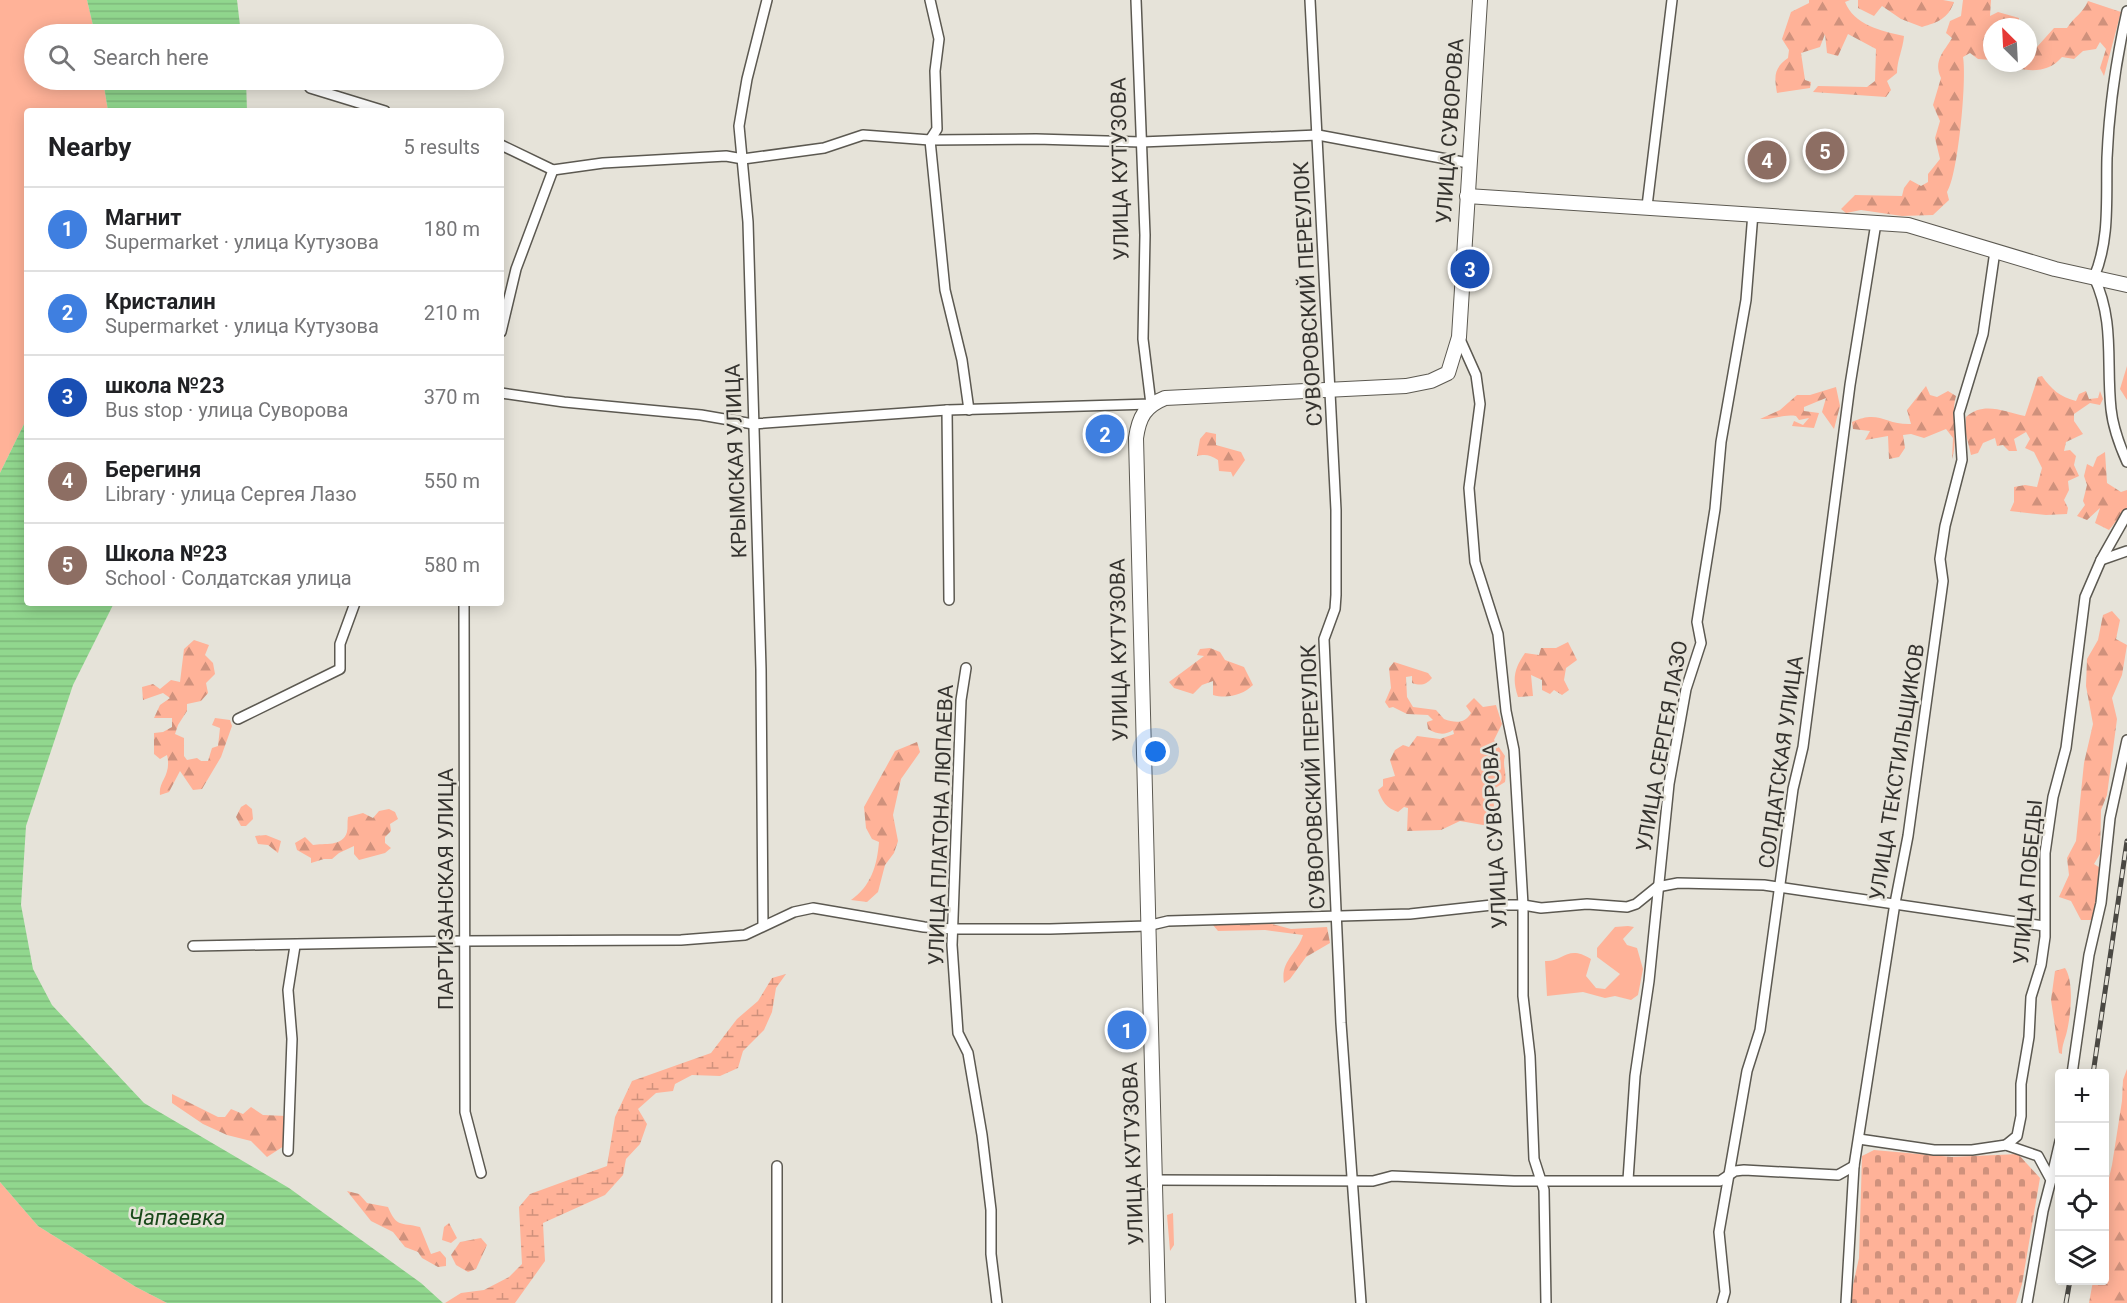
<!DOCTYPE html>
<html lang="en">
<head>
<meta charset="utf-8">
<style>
	:root { --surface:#fff; --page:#f2f2f2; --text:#202124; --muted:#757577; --line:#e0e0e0; --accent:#d93025 }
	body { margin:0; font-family:Roboto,sans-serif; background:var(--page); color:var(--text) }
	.controls { position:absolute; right:18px; bottom:18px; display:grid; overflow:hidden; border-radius:6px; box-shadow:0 3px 15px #0003 }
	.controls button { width:54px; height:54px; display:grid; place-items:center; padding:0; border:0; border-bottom:2px solid var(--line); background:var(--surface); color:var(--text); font:30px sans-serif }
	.compass { position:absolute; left:1983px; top:18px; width:54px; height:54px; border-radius:50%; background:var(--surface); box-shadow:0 3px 15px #0003; rotate:336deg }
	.you { position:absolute; left:1156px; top:752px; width:21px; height:21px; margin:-15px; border:4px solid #fff; border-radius:50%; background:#1a73e8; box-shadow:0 0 0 9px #1a73e833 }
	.badge { display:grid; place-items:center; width:39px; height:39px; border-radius:50%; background:var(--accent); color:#fff; font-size:20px; font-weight:700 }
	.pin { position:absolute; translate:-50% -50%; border:3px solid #fff; box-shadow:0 2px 6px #0006 }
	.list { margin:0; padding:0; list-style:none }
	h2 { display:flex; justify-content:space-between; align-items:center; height:78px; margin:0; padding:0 24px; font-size:26px }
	h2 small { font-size:20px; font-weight:400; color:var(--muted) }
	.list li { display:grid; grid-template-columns:39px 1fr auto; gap:18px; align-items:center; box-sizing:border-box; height:84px; padding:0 24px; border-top:2px solid var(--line) }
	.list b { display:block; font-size:22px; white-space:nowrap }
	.list p { margin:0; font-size:20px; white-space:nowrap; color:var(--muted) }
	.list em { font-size:20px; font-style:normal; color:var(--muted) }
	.icon { flex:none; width:33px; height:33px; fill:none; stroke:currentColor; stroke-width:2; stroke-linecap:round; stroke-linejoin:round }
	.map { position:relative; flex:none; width:2127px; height:1303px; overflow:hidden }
	.search { position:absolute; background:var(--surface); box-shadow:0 3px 15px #0003; left:24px; top:24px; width:480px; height:66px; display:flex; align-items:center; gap:15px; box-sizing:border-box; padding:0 21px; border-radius:33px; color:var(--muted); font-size:22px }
	.panel { position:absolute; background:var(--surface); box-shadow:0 3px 15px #0003; left:24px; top:108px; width:480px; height:498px; border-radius:6px }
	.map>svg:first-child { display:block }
	.green { fill:#ffb298 }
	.forest { fill:url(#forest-firs) }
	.wetland { fill:url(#wetland-marsh) }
	.cemetery { fill:url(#cemetery-stones) }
	.water { fill:url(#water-rules) }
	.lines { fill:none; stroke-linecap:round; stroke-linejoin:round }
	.street-casing { stroke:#5c5951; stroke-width:12 }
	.secondary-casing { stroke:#5c5951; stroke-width:16 }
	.street { stroke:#fff; stroke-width:9 }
	.secondary { stroke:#fff; stroke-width:14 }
	.rail-casing { stroke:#4a4843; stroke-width:5 }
	.rail { stroke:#e6e3d9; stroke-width:3; stroke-dasharray:9; stroke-linecap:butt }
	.labels { text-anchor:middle; stroke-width:5; stroke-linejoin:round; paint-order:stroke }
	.street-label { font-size:21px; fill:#35332f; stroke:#e6e3d9 }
	.water-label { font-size:22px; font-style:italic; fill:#19491a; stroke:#e6e3d9 }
</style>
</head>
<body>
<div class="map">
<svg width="2127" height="1303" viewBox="0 0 2127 1303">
	<defs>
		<pattern id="forest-firs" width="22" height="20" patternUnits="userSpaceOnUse" patternTransform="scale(1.5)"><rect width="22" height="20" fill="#ffb298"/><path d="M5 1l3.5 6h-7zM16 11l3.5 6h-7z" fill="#cf917c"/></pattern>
		<pattern id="wetland-marsh" width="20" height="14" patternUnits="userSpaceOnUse" patternTransform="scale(1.5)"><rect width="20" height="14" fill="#ffb298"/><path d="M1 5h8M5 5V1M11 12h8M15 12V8" fill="none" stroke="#cf917c"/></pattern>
		<pattern id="cemetery-stones" width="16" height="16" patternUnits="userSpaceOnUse" patternTransform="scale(1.5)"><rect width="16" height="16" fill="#ffb298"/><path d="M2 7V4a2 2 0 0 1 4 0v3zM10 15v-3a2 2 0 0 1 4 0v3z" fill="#cf917c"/></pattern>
		<pattern id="water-rules" width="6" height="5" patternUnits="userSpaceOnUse" patternTransform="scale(1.5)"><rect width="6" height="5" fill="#91d78e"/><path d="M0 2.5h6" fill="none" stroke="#7eb97b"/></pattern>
	</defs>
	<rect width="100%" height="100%" fill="#e6e3d9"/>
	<g class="green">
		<path d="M0,0H87L95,34H34V80H103L108,111H27V418L0,473Z"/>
		<path d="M1628,926L1634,927L1623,939L1627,945L1637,948L1643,969L1638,995L1631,1000L1615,996L1605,998L1583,992L1547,996L1545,961C1564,962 1567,944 1591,959L1586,976L1596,988L1605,989L1620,974L1597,957V948L1615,927Z"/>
		<path d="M0,1182L38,1226L136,1287L167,1303H0Z"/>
	</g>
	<g class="forest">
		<path d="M1809,0H1850L1845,2C1854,25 1881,31 1904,36C1903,49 1897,60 1897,73L1887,81L1891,90L1886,97L1813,92L1818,86L1867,87L1875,81L1876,49L1848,34L1838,56L1827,53L1825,34L1820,47L1801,53L1805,80L1811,82L1810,88L1777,93C1774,76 1774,68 1788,58L1789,50L1782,39L1791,12L1809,3Z"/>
		<path d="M1858,0H1943L1954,2C1948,19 1938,22 1922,27L1901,19L1882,6L1874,16L1858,8Z"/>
		<path d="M1963,0H1991L1990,16L1998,12L2019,18V27H1992V60L1978,59L1970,53L1963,57C1967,79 1958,176 1947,192L1949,200L1933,215L1902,216L1861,210L1846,213L1841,209L1855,195L1902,196L1904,188L1910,180L1921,186L1928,182V174L1940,159L1935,138L1940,121L1933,105L1941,78C1933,60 1944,52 1952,38L1946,33L1950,21L1961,16Z"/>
		<path d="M2088,1L2121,12L2104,76L2100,68L2106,49L2100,42L2096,49L2083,51L2074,59L2062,57C2046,76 2022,71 2001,63H2028V49L2036,48L2054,28H2067C2074,17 2083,13 2088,1Z"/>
		<path d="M2127,366V400L2120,389Z"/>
		<path d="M2042,376C2051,389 2060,397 2076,401L2079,394L2086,391L2089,399L2098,398L2100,391L2103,399L2100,405L2090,403L2074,414V421L2083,434L2066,442L2064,451L2070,450L2076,456L2074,465L2079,476L2068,481L2069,490L2064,500L2068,508L2067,514L2046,515L2010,511L2014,502V487L2025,485L2037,487L2042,468L2034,452L2025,448L2030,439L2026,432L2014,439L2017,451H2009L2003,445L1997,446L1995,438L1983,443L1978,453L1971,455L1965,430L1966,417C1984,401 2004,412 2025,416L2038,377Z"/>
		<path d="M1926,386L1930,395L1937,397L1948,391L1956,396C1950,418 1959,437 1952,459L1953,438L1946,429L1924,438L1911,434L1903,435L1905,448L1899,457L1889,459L1888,436L1865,440L1870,431L1853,429L1852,422C1879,409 1885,425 1911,424L1907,410Z"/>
		<path d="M1836,387L1840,406L1834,429L1822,412L1826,398L1804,407V411L1819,413L1814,428L1792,426L1794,421L1803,425L1809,418L1799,420L1796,416C1783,414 1773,420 1760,419L1780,410L1797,395H1810Z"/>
		<path d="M1206,432L1216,434V445L1241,452L1245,460L1233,477L1231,472L1219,471L1218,460C1210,455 1206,454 1197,456L1200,439Z"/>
		<path d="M2105,452L2107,483L2121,492L2127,490V508L2109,530L2095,523L2100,508L2087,520L2077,516L2085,505L2083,501L2087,485L2084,476L2087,464L2093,467L2097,457Z"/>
		<path d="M2112,611L2120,620L2116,639L2127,645L2122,675L2112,698L2117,719L2107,795L2101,810L2100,854L2094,864L2102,869L2092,920H2081L2071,901L2059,897L2069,875L2067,858L2076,841L2084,763L2093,724L2086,686L2087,659L2098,640L2103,615Z"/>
		<path d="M194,640L209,645L205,655L213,663L215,674L206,683L208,693L201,701L187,704V711L178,725L175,734L184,738V756L187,760L197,758L201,761H208L212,748L218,746L220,728L212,725L215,718L230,720L232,726L221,757L202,789L193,790L180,771L169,792L160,795C158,781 172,776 167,755L160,759L154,754V733L163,732L172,727V718H154L160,705L170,698L163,693L143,700L142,687L153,684L160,689L171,680L180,682L184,649Z"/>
		<path d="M1568,642L1577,660L1566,668L1564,680L1569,690L1562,695L1554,690L1550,694L1542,690V680L1531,675L1533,696L1518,697C1512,679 1514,669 1525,653L1539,655L1541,648H1556Z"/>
		<path d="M1210,648L1220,652L1225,660L1244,667L1253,685C1243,695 1227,699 1213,695V681L1202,685L1193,694L1174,688L1169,682L1204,656L1197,655L1200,649Z"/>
		<path d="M1394,662L1428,673L1432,678C1426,685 1421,686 1412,683V676L1406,677L1407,697L1413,707L1436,710L1444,719C1455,723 1465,724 1471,713L1466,706L1474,698L1483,707L1496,705L1502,724L1494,740L1505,756C1502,766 1507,772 1505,782L1492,790L1494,806L1491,823L1483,825L1460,821L1441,830L1407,831L1408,808L1404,807L1398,812C1386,808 1382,801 1378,790L1383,786V779L1395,776L1390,760L1395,750L1403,745L1409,747L1417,736L1440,739L1454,734L1453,730C1444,736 1437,734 1428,729L1427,722L1433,720L1428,715L1407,714L1393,707L1389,708L1385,702L1391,688L1389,668Z"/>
		<path d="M917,742L920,752L901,779L893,815L898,841L894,853L885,865L878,892L867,902L851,900C871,886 877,866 879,842L872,839L866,828L864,807L895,751Z"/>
		<path d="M246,804L252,809L253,819L246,826H241L236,817L241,807Z"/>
		<path d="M389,809L395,812L398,819L390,824L391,831L385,837V843L391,848L385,853L359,860L354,854V846L339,853L332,859H324L311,863V858L297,850L295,843L305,837L313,845C324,843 343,847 347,832C348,828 347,822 348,817L363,813L373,818L379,811Z"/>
		<path d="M266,835L281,841L278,853L268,845L258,844L255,836Z"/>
		<path d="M1272,924L1291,929L1327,927L1330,943L1306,957L1290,979L1284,983C1280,961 1297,954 1303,935L1265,930L1218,931L1213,925Z"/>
		<path d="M2065,968C2074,981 2071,1014 2067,1031C2065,1040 2062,1044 2062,1054L2059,1053L2051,1000L2055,971Z"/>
		<path d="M2127,1069V1303H2089L2093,1281L2104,1280L2105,1195L2112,1165L2122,1101L2123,1080Z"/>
		<path d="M172,1094L218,1117H225L231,1109L243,1114L251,1107L263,1115L286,1116L284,1146L267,1157L251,1141L227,1135L203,1124L172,1103Z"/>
		<path d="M347,1191L359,1194L367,1203L388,1207C397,1228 400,1222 420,1227L431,1254L440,1251L446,1258V1266L438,1267L422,1258L418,1252L405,1247L393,1232L371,1221Z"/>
		<path d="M1173,1213L1174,1245L1170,1251L1167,1215Z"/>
		<path d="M449,1223L457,1238L451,1243L442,1240L444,1227Z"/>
		<path d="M481,1238L487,1245L476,1269L468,1272L456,1265L451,1255L460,1242Z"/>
	</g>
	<path class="wetland" d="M786,974L776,988L772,1012L764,1030L743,1051L738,1068L720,1076L692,1075L675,1084L673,1091L656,1093L638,1109L647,1124L640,1144L626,1159L623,1175L605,1195L543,1223L545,1261L515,1303H445L461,1293L484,1290L509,1277L522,1264L519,1207L530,1194L607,1166L615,1117L632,1081L711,1053L737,1019L758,1001L772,978Z"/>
	<path class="cemetery" d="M1874,1150L1952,1157L2018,1154L2040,1178L2022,1284L2016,1303H1849L1859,1258L1862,1156Z"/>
	<g class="water">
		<path d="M87,0H237L241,34H95Z"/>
		<path d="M103,80H246L247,111H108Z"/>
		<path d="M27,418V603H114L73,685L26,826L21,905L33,969L52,1005L144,1103L289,1188L421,1283L443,1303H167L136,1287L38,1226L0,1182V473Z"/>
	</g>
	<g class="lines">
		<g class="street-casing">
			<g id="street">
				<path d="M930,0L939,39L935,71L937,129L930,140L945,290L962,360L969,410"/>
				<path d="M1310,0L1336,510V595L1335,609L1324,639L1341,1023L1361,1303"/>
				<path d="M2127,11C2116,60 2109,108 2107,158C2106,198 2110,240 2094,277C2115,322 2106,362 2111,409C2113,428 2119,444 2127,462"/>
				<path d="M310,88L385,111"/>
				<path d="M501,145L553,170L603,163L726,156L743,159L824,148L863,135L930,140L1036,139L1141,142L1318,135L1468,163"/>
				<path d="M1647,206L1672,0"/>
				<path d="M501,332L516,269L553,170"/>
				<path d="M1459,337L1476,375L1480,404L1469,488L1475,562L1498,634L1506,711L1514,750L1523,905V996L1530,1056L1534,1159L1544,1190L1546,1303"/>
				<path d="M501,393L564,402L701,415L753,424L947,410L1151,404L1143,339L1145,235L1136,0"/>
				<path d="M947,410L949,600"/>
				<path d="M2101,560L2127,551"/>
				<path d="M464,603L465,1112L481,1173"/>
				<path d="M966,668L961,700L952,945L958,1033L968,1053L982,1135L991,1210V1254L997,1303"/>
				<path d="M238,719L340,669V644L355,603"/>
				<path d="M763,925L761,669L748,222L739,126L747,79L767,0"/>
				<path d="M193,946L464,941L681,940L745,935L794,912L813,908L924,927L953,929H1050L1147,926L1168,921L1410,914L1492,905H1523L1541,908L1587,904L1627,907L1636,904L1657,887L1678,883L1764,885L2044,926"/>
				<path d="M2072,1074L2089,955L2101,903L2110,818L2127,740"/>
				<path d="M1859,1139L1934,1150H1972L2006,1145L2038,1156L2051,1180L2043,1211L2027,1303"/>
				<path d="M2006,1145L2017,1136L2021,1116V1084L2029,1037L2031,997L2041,965L2045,937V853L2053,797L2066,748L2085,597L2101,560L2127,514"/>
				<path d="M288,1151L292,1039L288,990L295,946"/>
				<path d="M1155,1180L1373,1181L1392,1176L1514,1181H1720L1735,1171L1744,1170L1838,1175L1854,1166"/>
				<path d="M1628,1180L1635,1076L1649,981L1669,784L1686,689L1701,643L1697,622L1715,509L1721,442L1746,300L1753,213"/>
				<path d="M2051,1180L2060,1141"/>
				<path d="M777,1303V1166"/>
				<path d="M1722,1303L1725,1292L1719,1232L1747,1071L1760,1030L1793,789L1803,747L1850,385L1876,223"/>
				<path d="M1846,1303L1854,1166L1895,903L1908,836L1943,581L1940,559L1945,526L1962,460L1959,413L1983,334L1995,251"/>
			</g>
		</g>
		<g class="secondary-casing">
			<g id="secondary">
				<path d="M1467,196L1908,225L2055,269L2127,285"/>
				<path d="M1158,1303L1136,438C1139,417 1145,406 1165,398L1406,386L1431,381L1448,373L1459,337L1480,0"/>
			</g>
		</g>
		<use href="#street" class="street"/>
		<use href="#secondary" class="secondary"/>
		<g class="rail-casing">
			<g id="rail">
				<path d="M2093,1074L2127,841"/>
				<path d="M2066,1303L2070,1280"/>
			</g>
		</g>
		<use href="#rail" class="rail"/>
	</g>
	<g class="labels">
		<g class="street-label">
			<text transform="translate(1450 131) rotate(-86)" y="7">УЛИЦА СУВОРОВА</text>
			<text transform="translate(1120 169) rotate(-91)" y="7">УЛИЦА КУТУЗОВА</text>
			<text transform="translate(1308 294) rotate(-93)" y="7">СУВОРОВСКИЙ ПЕРЕУЛОК</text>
			<text transform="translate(736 461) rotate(-92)" y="7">КРЫМСКАЯ УЛИЦА</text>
			<text transform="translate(1119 650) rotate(-91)" y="7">УЛИЦА КУТУЗОВА</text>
			<text transform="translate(1662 746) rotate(-80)" y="7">УЛИЦА СЕРГЕЯ ЛАЗО</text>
			<text transform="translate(1781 762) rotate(-82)" y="7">СОЛДАТСКАЯ УЛИЦА</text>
			<text transform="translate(1897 772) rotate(-81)" y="7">УЛИЦА ТЕКСТИЛЬЩИКОВ</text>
			<text transform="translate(1313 777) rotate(-92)" y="7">СУВОРОВСКИЙ ПЕРЕУЛОК</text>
			<text transform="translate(941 825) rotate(-88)" y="7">УЛИЦА ПЛАТОНА ЛЮПАЕВА</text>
			<text transform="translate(1495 836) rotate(-93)" y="7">УЛИЦА СУВОРОВА</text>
			<text transform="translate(2028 882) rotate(-85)" y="7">УЛИЦА ПОБЕДЫ</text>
			<text transform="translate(446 889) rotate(-90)" y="7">ПАРТИЗАНСКАЯ УЛИЦА</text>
			<text transform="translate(1133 1154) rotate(-92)" y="7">УЛИЦА КУТУЗОВА</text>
		</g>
		<g class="water-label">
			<text x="177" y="1225">Чапаевка</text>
		</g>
	</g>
</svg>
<div class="controls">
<button>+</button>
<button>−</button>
<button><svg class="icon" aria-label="locate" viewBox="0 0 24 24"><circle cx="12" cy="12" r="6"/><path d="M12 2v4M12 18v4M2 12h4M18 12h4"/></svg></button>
<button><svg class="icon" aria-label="layers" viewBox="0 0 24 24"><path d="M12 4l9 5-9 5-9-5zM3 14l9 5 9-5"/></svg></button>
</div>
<svg class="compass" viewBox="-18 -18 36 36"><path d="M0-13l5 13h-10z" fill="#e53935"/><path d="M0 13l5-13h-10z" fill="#757577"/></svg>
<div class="you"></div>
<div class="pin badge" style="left:1127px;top:1030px;background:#3f7fe0">1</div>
<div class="pin badge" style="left:1105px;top:434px;background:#3f7fe0">2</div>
<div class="pin badge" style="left:1470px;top:269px;background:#1a4fb4">3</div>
<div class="pin badge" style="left:1767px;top:160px;background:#8d6e63">4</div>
<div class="pin badge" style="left:1825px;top:151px;background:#8d6e63">5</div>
<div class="search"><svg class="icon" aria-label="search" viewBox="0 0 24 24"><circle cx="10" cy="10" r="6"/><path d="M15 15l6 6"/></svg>Search here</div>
<section class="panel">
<h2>Nearby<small>5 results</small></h2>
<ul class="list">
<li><span class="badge" style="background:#3f7fe0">1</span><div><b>Магнит</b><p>Supermarket · улица Кутузова</p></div><em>180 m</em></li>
<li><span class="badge" style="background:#3f7fe0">2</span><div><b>Кристалин</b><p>Supermarket · улица Кутузова</p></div><em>210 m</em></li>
<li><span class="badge" style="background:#1a4fb4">3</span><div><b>школа №23</b><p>Bus stop · улица Суворова</p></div><em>370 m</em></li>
<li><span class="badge" style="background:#8d6e63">4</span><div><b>Берегиня</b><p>Library · улица Сергея Лазо</p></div><em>550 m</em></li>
<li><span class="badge" style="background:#8d6e63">5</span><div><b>Школа №23</b><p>School · Солдатская улица</p></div><em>580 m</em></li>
</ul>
</section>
</div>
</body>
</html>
